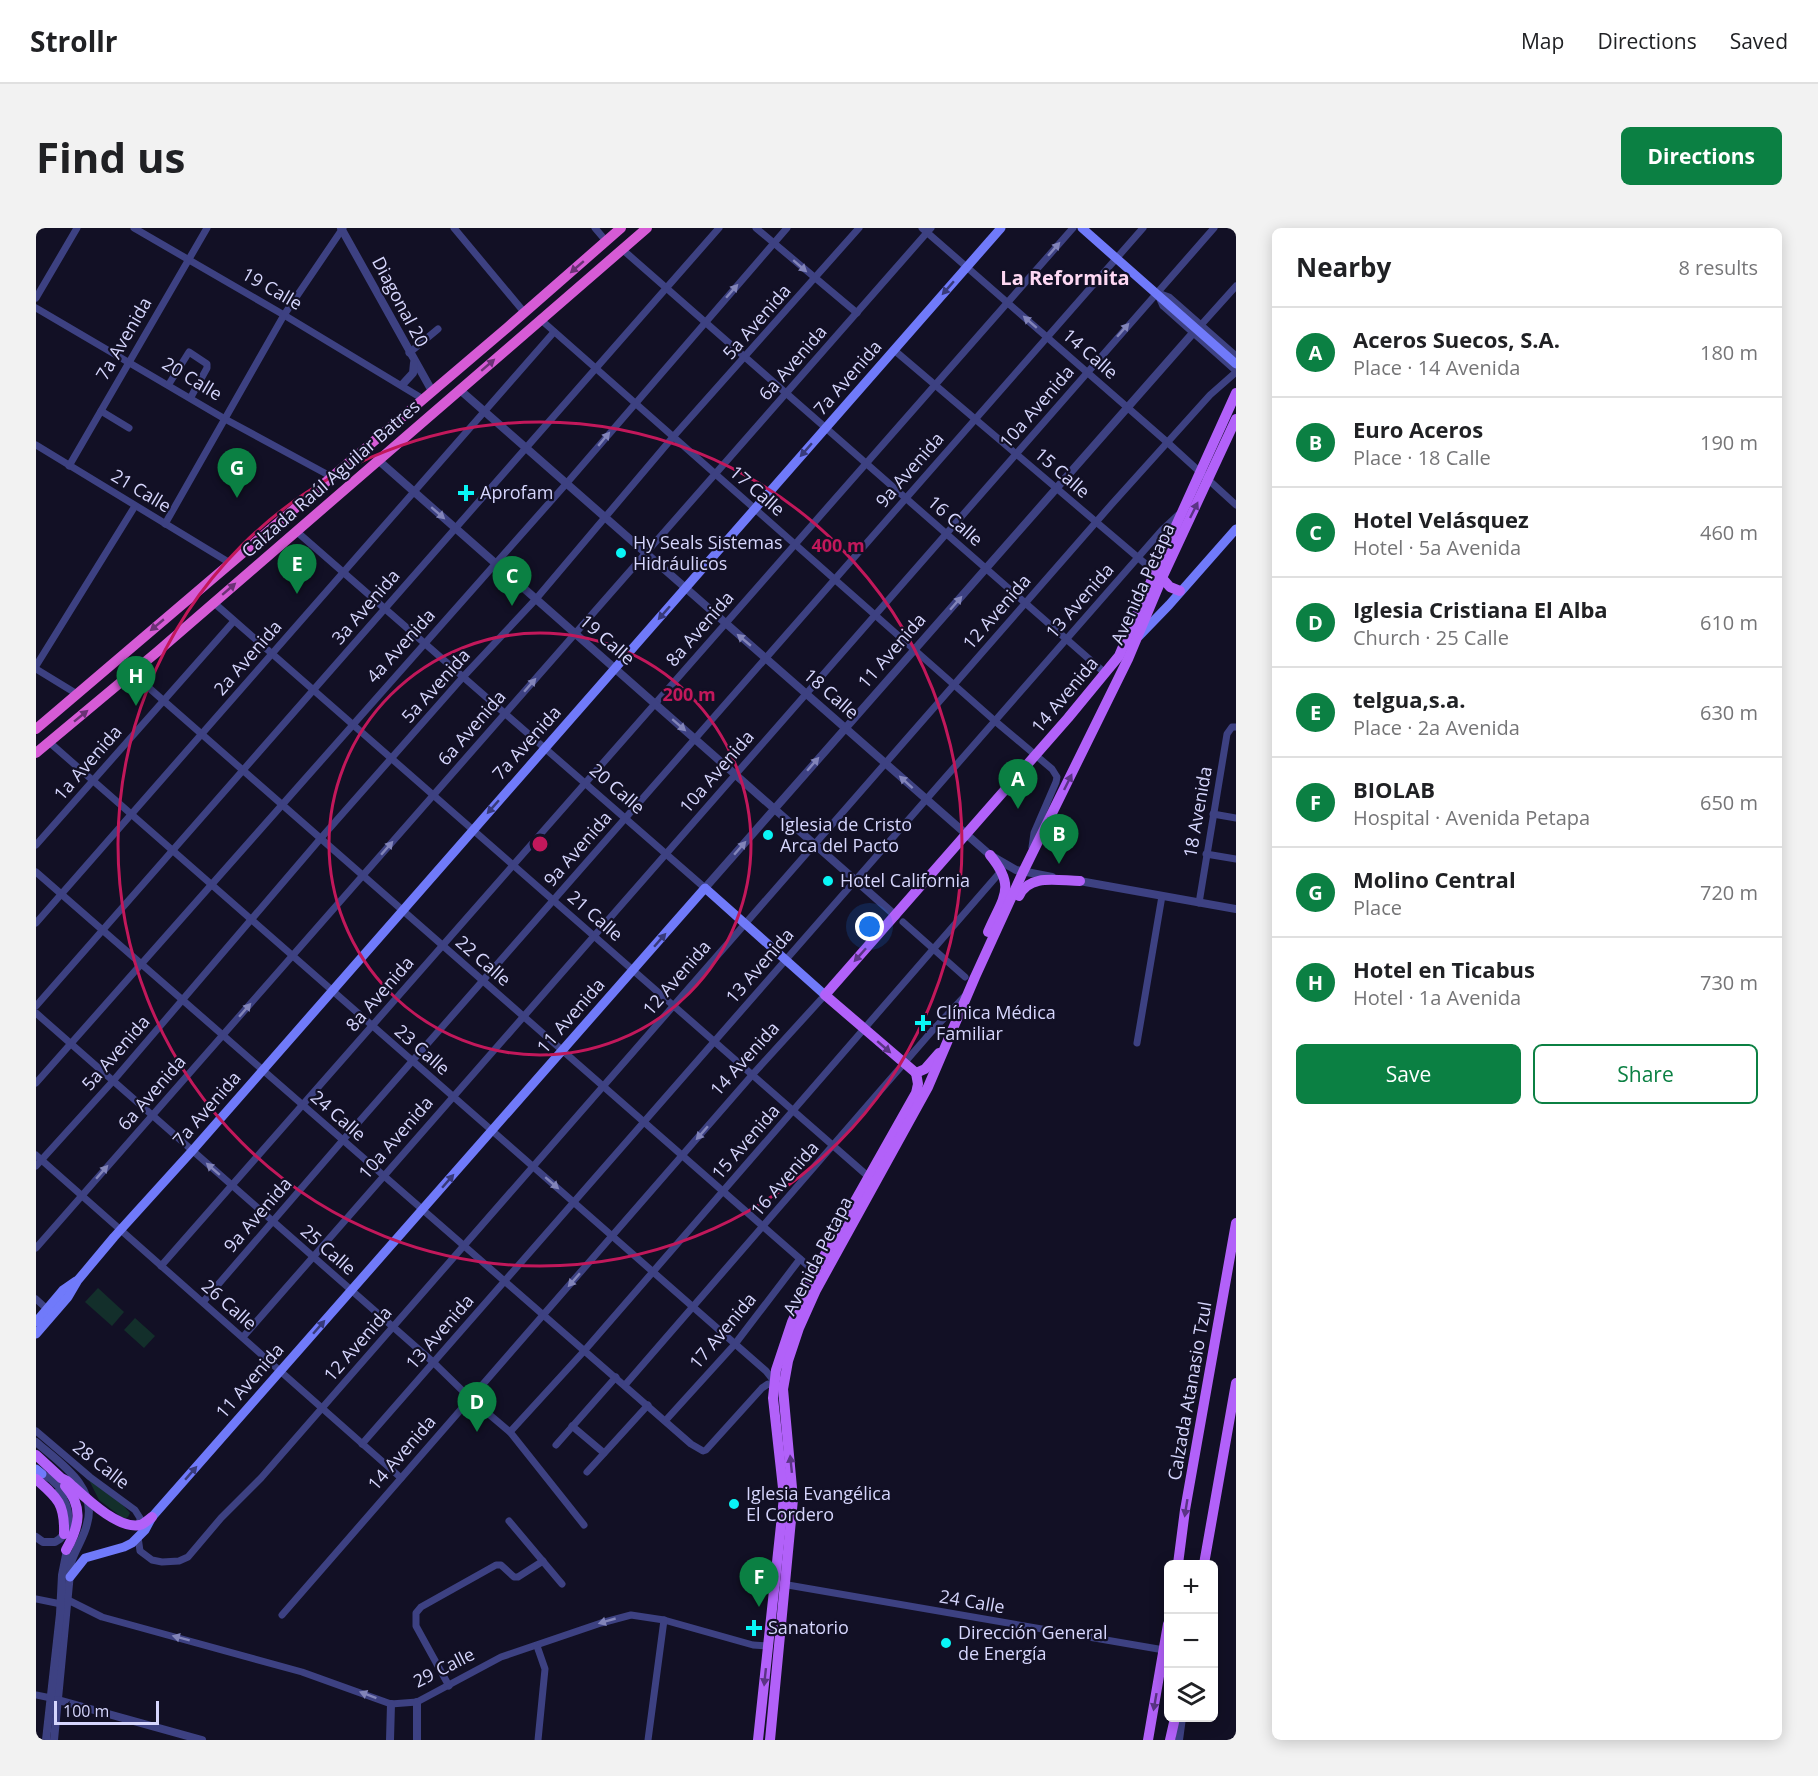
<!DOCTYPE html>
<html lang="en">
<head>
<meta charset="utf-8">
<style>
	:root { --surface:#fff; --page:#f2f2f2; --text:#202124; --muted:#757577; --line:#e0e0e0; --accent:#0b8043 }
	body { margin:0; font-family:"Open Sans",sans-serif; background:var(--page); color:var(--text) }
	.controls { position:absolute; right:18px; bottom:18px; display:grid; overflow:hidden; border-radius:9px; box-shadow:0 3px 15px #0003 }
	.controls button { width:54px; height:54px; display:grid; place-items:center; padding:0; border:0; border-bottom:2px solid var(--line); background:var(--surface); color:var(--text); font:30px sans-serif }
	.scale { position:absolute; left:18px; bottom:15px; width:105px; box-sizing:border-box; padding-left:6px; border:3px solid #d6d6fd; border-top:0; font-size:16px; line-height:21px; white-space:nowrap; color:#d6d6fd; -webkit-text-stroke:4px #121025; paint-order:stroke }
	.you { position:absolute; left:834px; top:699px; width:21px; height:21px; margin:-15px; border:4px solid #fff; border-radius:50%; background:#1a73e8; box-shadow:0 0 0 9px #1a73e833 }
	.badge { display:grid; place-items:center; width:39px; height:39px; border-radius:50%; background:var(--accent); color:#fff; font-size:20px; font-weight:700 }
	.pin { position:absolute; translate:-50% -50px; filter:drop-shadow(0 2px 3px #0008) }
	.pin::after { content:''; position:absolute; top:32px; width:21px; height:18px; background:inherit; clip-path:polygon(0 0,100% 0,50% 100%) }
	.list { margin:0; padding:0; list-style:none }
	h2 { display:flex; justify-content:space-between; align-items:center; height:78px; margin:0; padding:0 24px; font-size:26px }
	h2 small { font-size:20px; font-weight:400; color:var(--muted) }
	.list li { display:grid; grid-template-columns:39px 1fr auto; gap:18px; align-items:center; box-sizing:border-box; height:90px; padding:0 24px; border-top:2px solid var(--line) }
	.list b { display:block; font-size:22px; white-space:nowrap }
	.list p { margin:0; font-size:20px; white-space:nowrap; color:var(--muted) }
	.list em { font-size:20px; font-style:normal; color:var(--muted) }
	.actions { display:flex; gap:12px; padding:18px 24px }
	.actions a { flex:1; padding:14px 0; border:2px solid var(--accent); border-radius:9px; text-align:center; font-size:21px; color:var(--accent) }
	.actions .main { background:var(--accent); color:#fff }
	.icon { flex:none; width:33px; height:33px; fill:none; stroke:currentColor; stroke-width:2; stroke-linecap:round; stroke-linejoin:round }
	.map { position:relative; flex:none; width:1200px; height:1512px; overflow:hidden; border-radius:9px }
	header { display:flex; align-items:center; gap:36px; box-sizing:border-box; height:84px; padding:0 30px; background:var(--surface); border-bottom:2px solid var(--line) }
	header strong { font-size:28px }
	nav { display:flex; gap:33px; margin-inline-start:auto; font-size:21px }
	.intro { display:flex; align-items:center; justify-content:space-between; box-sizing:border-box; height:144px; padding:0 36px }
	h1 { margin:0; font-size:42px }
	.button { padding:15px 27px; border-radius:9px; background:var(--accent); color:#fff; font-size:21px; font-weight:700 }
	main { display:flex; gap:36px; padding:0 36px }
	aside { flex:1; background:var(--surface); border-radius:9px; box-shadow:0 3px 15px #0003 }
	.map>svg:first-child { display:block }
	.green { fill:#132f2b }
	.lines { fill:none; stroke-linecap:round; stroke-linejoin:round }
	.minor { stroke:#3d4182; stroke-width:7 }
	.tertiary { stroke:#3d4182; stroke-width:8 }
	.secondary { stroke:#707afa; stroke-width:9 }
	.primary { stroke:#b261f9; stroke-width:10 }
	.trunk { stroke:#d65bd6; stroke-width:10 }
	.oneway { fill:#8284b9 }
	.oneway2 { fill:#6a3275 }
	.oneway3 { fill:#383a7a }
	.oneway4 { fill:#5a3484 }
	.ring { fill:none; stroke:#c2185b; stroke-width:3 }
	.poi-dot { fill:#09f5f6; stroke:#121025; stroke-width:2 }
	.labels { text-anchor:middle; stroke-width:4.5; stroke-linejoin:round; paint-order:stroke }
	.street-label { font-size:18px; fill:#d6d6fd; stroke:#121025 }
	.poi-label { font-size:18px; fill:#d6d6fd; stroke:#121025; text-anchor:start }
	.neighbourhood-label { font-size:20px; font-weight:bold; fill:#fed8f3; stroke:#121025 }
	.centre { fill:#c2185b; stroke:#121025; stroke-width:3 }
	.ring-label { font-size:18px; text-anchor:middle; font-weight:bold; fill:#c2185b; stroke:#121025; stroke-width:4.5; stroke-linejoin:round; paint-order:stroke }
</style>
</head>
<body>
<header>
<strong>Strollr</strong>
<nav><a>Map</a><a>Directions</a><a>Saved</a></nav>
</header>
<div class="intro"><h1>Find us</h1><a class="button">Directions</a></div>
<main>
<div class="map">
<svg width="1200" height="1512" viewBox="0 0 1200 1512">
	<rect width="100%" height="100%" fill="#121025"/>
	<g class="green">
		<path d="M62,1060L88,1084L76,1098L49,1074Z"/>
		<path d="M99,1090L119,1108L108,1120L88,1102Z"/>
		<path d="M47,1247L86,1276L94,1285L92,1289L88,1291L63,1272L54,1254Z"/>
	</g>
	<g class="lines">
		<g class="minor">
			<path d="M98,0L248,87L387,171"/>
			<path d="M418,0L488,84"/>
			<path d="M559,0L570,13"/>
			<path d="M720,0L821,85"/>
			<path d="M886,0L1131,214L1200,277"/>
			<path d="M587,22L1069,445"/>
			<path d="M1122,65L1133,69L1200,128"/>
			<path d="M1123,69L1127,78L1200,143"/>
			<path d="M0,70L41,0"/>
			<path d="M0,80L189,191L296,249"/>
			<path d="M504,91L959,493L1016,541L1021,549L1020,554L998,605L996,619"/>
			<path d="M1165,97L1200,58"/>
			<path d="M858,122L1119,344"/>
			<path d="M373,125L402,101"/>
			<path d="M133,156L153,124L171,136V140L155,169"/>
			<path d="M65,183L93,200"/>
			<path d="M0,217L194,335"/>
			<path d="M33,238L171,0"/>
			<path d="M129,296L248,87L307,0"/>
			<path d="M260,303L669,660"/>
			<path d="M177,374L834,950"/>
			<path d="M0,438L99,278"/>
			<path d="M0,441L41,466"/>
			<path d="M96,445L779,1044"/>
			<path d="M13,514L730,1143L738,1153"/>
			<path d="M1177,586L1200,590"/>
			<path d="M0,617L198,393"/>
			<path d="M1170,626L1200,631"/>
			<path d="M0,644L655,1216L667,1223L670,1222L726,1160L732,1156L737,1157"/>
			<path d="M1163,675L1191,506L1196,499H1200"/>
			<path d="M867,694L929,749"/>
			<path d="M0,695L518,104"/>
			<path d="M0,778L683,0"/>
			<path d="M0,785L397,1134L435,1171L474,1204L548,1297"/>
			<path d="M1101,815L1126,668"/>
			<path d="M0,855L530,256L751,0"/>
			<path d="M0,927L365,1250"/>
			<path d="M0,938L77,853L285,610L427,449L500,371L637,209L823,0"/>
			<path d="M0,1020L895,0"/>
			<path d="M125,1038L1037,0"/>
			<path d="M0,1071L11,1081"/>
			<path d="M167,1074L307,912L1107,0"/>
			<path d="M207,1109L1178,0"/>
			<path d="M589,1157L896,803L928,769"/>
			<path d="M630,1192L699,1116L764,1031"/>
			<path d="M536,1198L568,1225"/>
			<path d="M0,1203L54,1249L99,1282L104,1290V1297"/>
			<path d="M474,1204L549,1122L966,642"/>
			<path d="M326,1216L1126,302L1142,287"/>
			<path d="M520,1217L580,1149"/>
			<path d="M551,1244L612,1177"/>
			<path d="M473,1293L526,1356"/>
			<path d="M102,1309L104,1323L116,1332L126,1334L143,1333L152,1329L185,1290L225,1250L259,1211L1075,277L1174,167L1200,144"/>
			<path d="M746,1356L1128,1422"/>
			<path d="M0,1371L25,1376"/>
			<path d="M32,1372L66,1389L266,1444L355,1476L381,1474L465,1429L565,1395L595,1387L628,1392L717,1417L732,1418"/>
			<path d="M246,1387L717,846L789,767"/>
			<path d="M501,1418L509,1441L502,1512"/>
			<path d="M413,1458L380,1398V1385L385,1379L460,1337H465L478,1349H482L507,1333"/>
			<path d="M0,1467L15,1470"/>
			<path d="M612,1512L628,1392"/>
		</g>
		<g class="tertiary">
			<path d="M305,0L396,163"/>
			<path d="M366,157L377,145L378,135"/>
			<path d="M424,162L954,627L980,642L1016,649"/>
			<path d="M342,232L860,688"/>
			<path d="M1038,652L1200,681"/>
			<path d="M669,660L1157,105"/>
			<path d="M0,1214C24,1235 62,1259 51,1296C48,1310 39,1321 35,1335L18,1512"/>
			<path d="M6,1246L15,1251L31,1266"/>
			<path d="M0,1309L7,1314H19C38,1304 35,1278 22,1264"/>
			<path d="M22,1472L166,1512"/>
			<path d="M10,1512L24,1386L26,1347L32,1317"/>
			<path d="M354,1512L355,1476"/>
			<path d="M381,1512V1474"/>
			<path d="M1143,1512L1146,1490"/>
		</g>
		<g class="secondary">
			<path d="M1046,0L1200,136"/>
			<path d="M1103,408L1133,377L1200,301"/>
			<path d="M0,1094L27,1062L40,1053"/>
			<path d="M0,1106L32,1069L42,1052L78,1009L156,923L965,0"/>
			<path d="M0,1241L6,1246"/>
			<path d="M34,1349L49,1330L88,1319L96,1315L109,1302L116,1289L669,660L789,767"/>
		</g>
		<g class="primary">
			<path d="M1126,350L1134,359L1144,363"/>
			<path d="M983,668C993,645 1023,653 1044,653"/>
			<path d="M952,704C967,669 981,660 954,627"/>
			<path d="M880,845L789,767L1032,490L1083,428L1119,344L1200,165"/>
			<path d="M880,845L889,841L903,825"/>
			<path d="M0,1227L25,1250L31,1253C47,1267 81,1302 104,1297C108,1296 112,1292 116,1289"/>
			<path d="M0,1251C22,1270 29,1276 28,1306"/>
			<path d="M29,1258C48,1279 43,1299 30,1322"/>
			<path d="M1142,1336L1149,1282L1200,995"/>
			<path d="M1168,1336L1200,1155"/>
			<path d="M722,1512L748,1269L737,1170L740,1142L756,1094L779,1044L880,865L882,856L880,845"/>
			<path d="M734,1512L757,1271L747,1161L752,1133L763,1100L780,1062L892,859L939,749L987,644L1092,431L1126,350L1200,191"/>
			<path d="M1112,1512L1132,1396"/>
			<path d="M1134,1512L1139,1490"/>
		</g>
		<g class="trunk">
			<path d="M0,501L472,99L585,0"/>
			<path d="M0,525L121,424L611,0"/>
		</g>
	</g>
	<defs><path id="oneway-solid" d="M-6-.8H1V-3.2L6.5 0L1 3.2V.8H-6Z" transform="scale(1.5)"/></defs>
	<g class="oneway">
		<use href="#oneway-solid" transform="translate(1018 21) rotate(-49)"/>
		<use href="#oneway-solid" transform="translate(764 38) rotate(41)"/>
		<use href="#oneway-solid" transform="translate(696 63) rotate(-49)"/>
		<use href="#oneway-solid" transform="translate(994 94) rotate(-139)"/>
		<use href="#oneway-solid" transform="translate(1087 102) rotate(-49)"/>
		<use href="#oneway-solid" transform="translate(568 211) rotate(-50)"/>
		<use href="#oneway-solid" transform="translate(402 285) rotate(41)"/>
		<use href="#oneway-solid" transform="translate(920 375) rotate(-49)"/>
		<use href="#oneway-solid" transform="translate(708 412) rotate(-140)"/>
		<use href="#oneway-solid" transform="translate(494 457) rotate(-49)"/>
		<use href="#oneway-solid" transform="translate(643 497) rotate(41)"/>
		<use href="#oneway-solid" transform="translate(777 536) rotate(-49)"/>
		<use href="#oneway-solid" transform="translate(870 554) rotate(-138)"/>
		<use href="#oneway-solid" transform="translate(351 620) rotate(-49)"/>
		<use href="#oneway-solid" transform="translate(704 620) rotate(-49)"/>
		<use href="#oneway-solid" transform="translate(209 782) rotate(-49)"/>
		<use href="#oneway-solid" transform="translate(666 905) rotate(131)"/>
		<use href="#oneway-solid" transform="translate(177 941) rotate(-139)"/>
		<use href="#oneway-solid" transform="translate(66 944) rotate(-49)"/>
		<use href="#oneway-solid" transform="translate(516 955) rotate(41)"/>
		<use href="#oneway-solid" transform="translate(538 1052) rotate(131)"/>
		<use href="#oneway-solid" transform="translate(571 1393) rotate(164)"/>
		<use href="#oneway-solid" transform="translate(145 1410) rotate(-165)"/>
		<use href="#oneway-solid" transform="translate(332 1467) rotate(-159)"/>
	</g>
	<g class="oneway2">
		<use href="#oneway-solid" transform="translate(541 39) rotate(139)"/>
		<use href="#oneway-solid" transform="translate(452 137) rotate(-41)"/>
		<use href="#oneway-solid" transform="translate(193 361) rotate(-41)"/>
		<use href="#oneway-solid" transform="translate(121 397) rotate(140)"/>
		<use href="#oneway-solid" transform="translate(45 488) rotate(-39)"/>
	</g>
	<g class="oneway3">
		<use href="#oneway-solid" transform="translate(912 60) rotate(131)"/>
		<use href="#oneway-solid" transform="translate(770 222) rotate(131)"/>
		<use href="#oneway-solid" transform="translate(628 385) rotate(131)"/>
		<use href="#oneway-solid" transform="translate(457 579) rotate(131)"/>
		<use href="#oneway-solid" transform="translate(624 712) rotate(-49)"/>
		<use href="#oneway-solid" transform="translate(412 953) rotate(-49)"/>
		<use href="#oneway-solid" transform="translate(283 1099) rotate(-49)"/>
		<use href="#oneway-solid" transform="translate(155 1245) rotate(-49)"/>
	</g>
	<g class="oneway4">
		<use href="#oneway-solid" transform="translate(1158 282) rotate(-64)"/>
		<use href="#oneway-solid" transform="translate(1032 554) rotate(-64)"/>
		<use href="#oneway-solid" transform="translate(824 727) rotate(132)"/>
		<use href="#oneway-solid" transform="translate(848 819) rotate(41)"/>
		<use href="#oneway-solid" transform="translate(755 1236) rotate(-96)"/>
		<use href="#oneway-solid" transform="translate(1150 1280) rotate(99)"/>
		<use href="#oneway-solid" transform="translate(729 1449) rotate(96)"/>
		<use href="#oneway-solid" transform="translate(1119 1474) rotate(100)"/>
	</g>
	<g class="ring">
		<circle cx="504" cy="616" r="211"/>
		<circle cx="504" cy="616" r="422"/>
	</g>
	<g class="poi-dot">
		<path d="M427 256h6v6h6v6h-6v6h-6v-6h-6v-6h6z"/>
		<circle cx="585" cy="325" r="6"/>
		<circle cx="732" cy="607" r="6"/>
		<circle cx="792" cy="653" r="6"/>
		<path d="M884 786h6v6h6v6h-6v6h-6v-6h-6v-6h6z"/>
		<circle cx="698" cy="1276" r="6"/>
		<path d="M715 1391h6v6h6v6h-6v6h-6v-6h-6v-6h6z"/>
		<circle cx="910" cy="1415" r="6"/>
	</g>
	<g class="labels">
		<g class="street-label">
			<text transform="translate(236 61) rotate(30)" y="6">19 Calle</text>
			<text transform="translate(364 74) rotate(62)" y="6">Diagonal 20</text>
			<text transform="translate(721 94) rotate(-49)" y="6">5a Avenida</text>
			<text transform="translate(88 111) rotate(-60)" y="6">7a Avenida</text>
			<text transform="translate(1054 126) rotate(41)" y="6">14 Calle</text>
			<text transform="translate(757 135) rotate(-49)" y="6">6a Avenida</text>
			<text transform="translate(812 150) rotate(-49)" y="6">7a Avenida</text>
			<text transform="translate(156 151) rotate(31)" y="6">20 Calle</text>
			<text transform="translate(1001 179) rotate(-49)" y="6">10a Avenida</text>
			<text transform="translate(874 242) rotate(-49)" y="6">9a Avenida</text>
			<text transform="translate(1026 245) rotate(41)" y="6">15 Calle</text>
			<text transform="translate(295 251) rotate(-41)" y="6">Calzada Raúl Aguilar Batres</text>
			<text transform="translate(105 263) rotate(31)" y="6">21 Calle</text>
			<text transform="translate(721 263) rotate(41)" y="6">17 Calle</text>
			<text transform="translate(919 293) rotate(41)" y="6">16 Calle</text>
			<text transform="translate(1107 356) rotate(-66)" y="6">Avenida Petapa</text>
			<text transform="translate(1044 373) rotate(-49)" y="6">13 Avenida</text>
			<text transform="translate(330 379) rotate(-49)" y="6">3a Avenida</text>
			<text transform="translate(961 384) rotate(-49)" y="6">12 Avenida</text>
			<text transform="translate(664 401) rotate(-49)" y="6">8a Avenida</text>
			<text transform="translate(571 412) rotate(41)" y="6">19 Calle</text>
			<text transform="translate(365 418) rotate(-48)" y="6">4a Avenida</text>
			<text transform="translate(856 423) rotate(-49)" y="6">11 Avenida</text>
			<text transform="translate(212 430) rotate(-49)" y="6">2a Avenida</text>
			<text transform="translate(400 458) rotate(-48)" y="6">5a Avenida</text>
			<text transform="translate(795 466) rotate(41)" y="6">18 Calle</text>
			<text transform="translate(1029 467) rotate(-50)" y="6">14 Avenida</text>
			<text transform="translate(436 500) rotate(-49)" y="6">6a Avenida</text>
			<text transform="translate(491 515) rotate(-48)" y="6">7a Avenida</text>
			<text transform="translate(52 535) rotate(-49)" y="6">1a Avenida</text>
			<text transform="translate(681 544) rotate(-49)" y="6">10a Avenida</text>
			<text transform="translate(581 561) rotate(41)" y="6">20 Calle</text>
			<text transform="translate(1162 584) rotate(-80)" y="6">18 Avenida</text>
			<text transform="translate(542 621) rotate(-49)" y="6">9a Avenida</text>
			<text transform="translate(559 688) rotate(41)" y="6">21 Calle</text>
			<text transform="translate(447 733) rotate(41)" y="6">22 Calle</text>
			<text transform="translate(724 738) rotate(-49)" y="6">13 Avenida</text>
			<text transform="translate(641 750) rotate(-49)" y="6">12 Avenida</text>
			<text transform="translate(344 766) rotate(-49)" y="6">8a Avenida</text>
			<text transform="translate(535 788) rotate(-49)" y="6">11 Avenida</text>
			<text transform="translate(386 822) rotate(41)" y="6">23 Calle</text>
			<text transform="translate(80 825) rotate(-49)" y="6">5a Avenida</text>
			<text transform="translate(709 831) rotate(-48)" y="6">14 Avenida</text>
			<text transform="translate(116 865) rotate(-49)" y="6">6a Avenida</text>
			<text transform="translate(171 881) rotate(-49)" y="6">7a Avenida</text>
			<text transform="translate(302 888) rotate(41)" y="6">24 Calle</text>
			<text transform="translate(360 910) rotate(-49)" y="6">10a Avenida</text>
			<text transform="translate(710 914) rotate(-49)" y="6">15 Avenida</text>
			<text transform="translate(749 951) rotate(-49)" y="6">16 Avenida</text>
			<text transform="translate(222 987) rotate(-49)" y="6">9a Avenida</text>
			<text transform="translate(292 1022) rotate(41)" y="6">25 Calle</text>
			<text transform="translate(782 1028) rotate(-63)" y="6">Avenida Petapa</text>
			<text transform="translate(193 1077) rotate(41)" y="6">26 Calle</text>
			<text transform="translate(687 1103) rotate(-50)" y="6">17 Avenida</text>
			<text transform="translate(404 1104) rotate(-49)" y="6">13 Avenida</text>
			<text transform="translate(322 1116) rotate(-49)" y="6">12 Avenida</text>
			<text transform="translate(214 1153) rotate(-49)" y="6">11 Avenida</text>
			<text transform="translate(1154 1163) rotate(-80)" y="6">Calzada Atanasio Tzul</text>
			<text transform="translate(366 1225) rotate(-49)" y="6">14 Avenida</text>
			<text transform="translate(65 1237) rotate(38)" y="6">28 Calle</text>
			<text transform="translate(936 1374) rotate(10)" y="6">24 Calle</text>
			<text transform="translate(408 1440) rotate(-27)" y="6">29 Calle</text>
		</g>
		<g class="poi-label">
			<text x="444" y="271">Aprofam</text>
			<text x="597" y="321">Hy Seals Sistemas<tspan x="597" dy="21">Hidráulicos</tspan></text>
			<text x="744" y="603">Iglesia de Cristo<tspan x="744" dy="21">Arca del Pacto</tspan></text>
			<text x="804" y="659">Hotel California</text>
			<text x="900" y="791">Clínica Médica<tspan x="900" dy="21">Familiar</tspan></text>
			<text x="710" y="1272">Iglesia Evangélica<tspan x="710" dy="21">El Cordero</tspan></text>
			<text x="732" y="1406">Sanatorio</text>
			<text x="922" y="1411">Dirección General<tspan x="922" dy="21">de Energía</tspan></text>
		</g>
		<g class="neighbourhood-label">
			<text x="1029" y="57">La Reformita</text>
		</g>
	</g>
	<circle cx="504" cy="616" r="9" class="centre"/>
	<g class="ring-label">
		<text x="802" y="324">400 m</text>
		<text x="653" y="473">200 m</text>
	</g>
</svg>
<div class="controls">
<button>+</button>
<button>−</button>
<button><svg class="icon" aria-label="layers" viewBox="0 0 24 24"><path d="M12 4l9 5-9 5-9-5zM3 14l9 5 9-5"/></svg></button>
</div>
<div class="scale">100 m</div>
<div class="you"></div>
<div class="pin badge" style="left:982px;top:581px">A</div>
<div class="pin badge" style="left:1023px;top:636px">B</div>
<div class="pin badge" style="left:476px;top:378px">C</div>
<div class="pin badge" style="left:441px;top:1204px">D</div>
<div class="pin badge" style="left:261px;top:366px">E</div>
<div class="pin badge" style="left:723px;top:1379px">F</div>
<div class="pin badge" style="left:201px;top:270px">G</div>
<div class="pin badge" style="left:100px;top:478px">H</div>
</div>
<aside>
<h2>Nearby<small>8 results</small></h2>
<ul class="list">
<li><span class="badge">A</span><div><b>Aceros Suecos, S.A.</b><p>Place · 14 Avenida</p></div><em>180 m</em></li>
<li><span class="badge">B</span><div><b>Euro Aceros</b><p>Place · 18 Calle</p></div><em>190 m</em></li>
<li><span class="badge">C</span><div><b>Hotel Velásquez</b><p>Hotel · 5a Avenida</p></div><em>460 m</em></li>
<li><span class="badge">D</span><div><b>Iglesia Cristiana El Alba</b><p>Church · 25 Calle</p></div><em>610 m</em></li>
<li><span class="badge">E</span><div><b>telgua,s.a.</b><p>Place · 2a Avenida</p></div><em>630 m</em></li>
<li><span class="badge">F</span><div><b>BIOLAB</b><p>Hospital · Avenida Petapa</p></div><em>650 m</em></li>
<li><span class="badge">G</span><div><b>Molino Central</b><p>Place</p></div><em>720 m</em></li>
<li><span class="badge">H</span><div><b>Hotel en Ticabus</b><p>Hotel · 1a Avenida</p></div><em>730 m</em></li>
</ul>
<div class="actions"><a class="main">Save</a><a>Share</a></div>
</aside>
</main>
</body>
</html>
